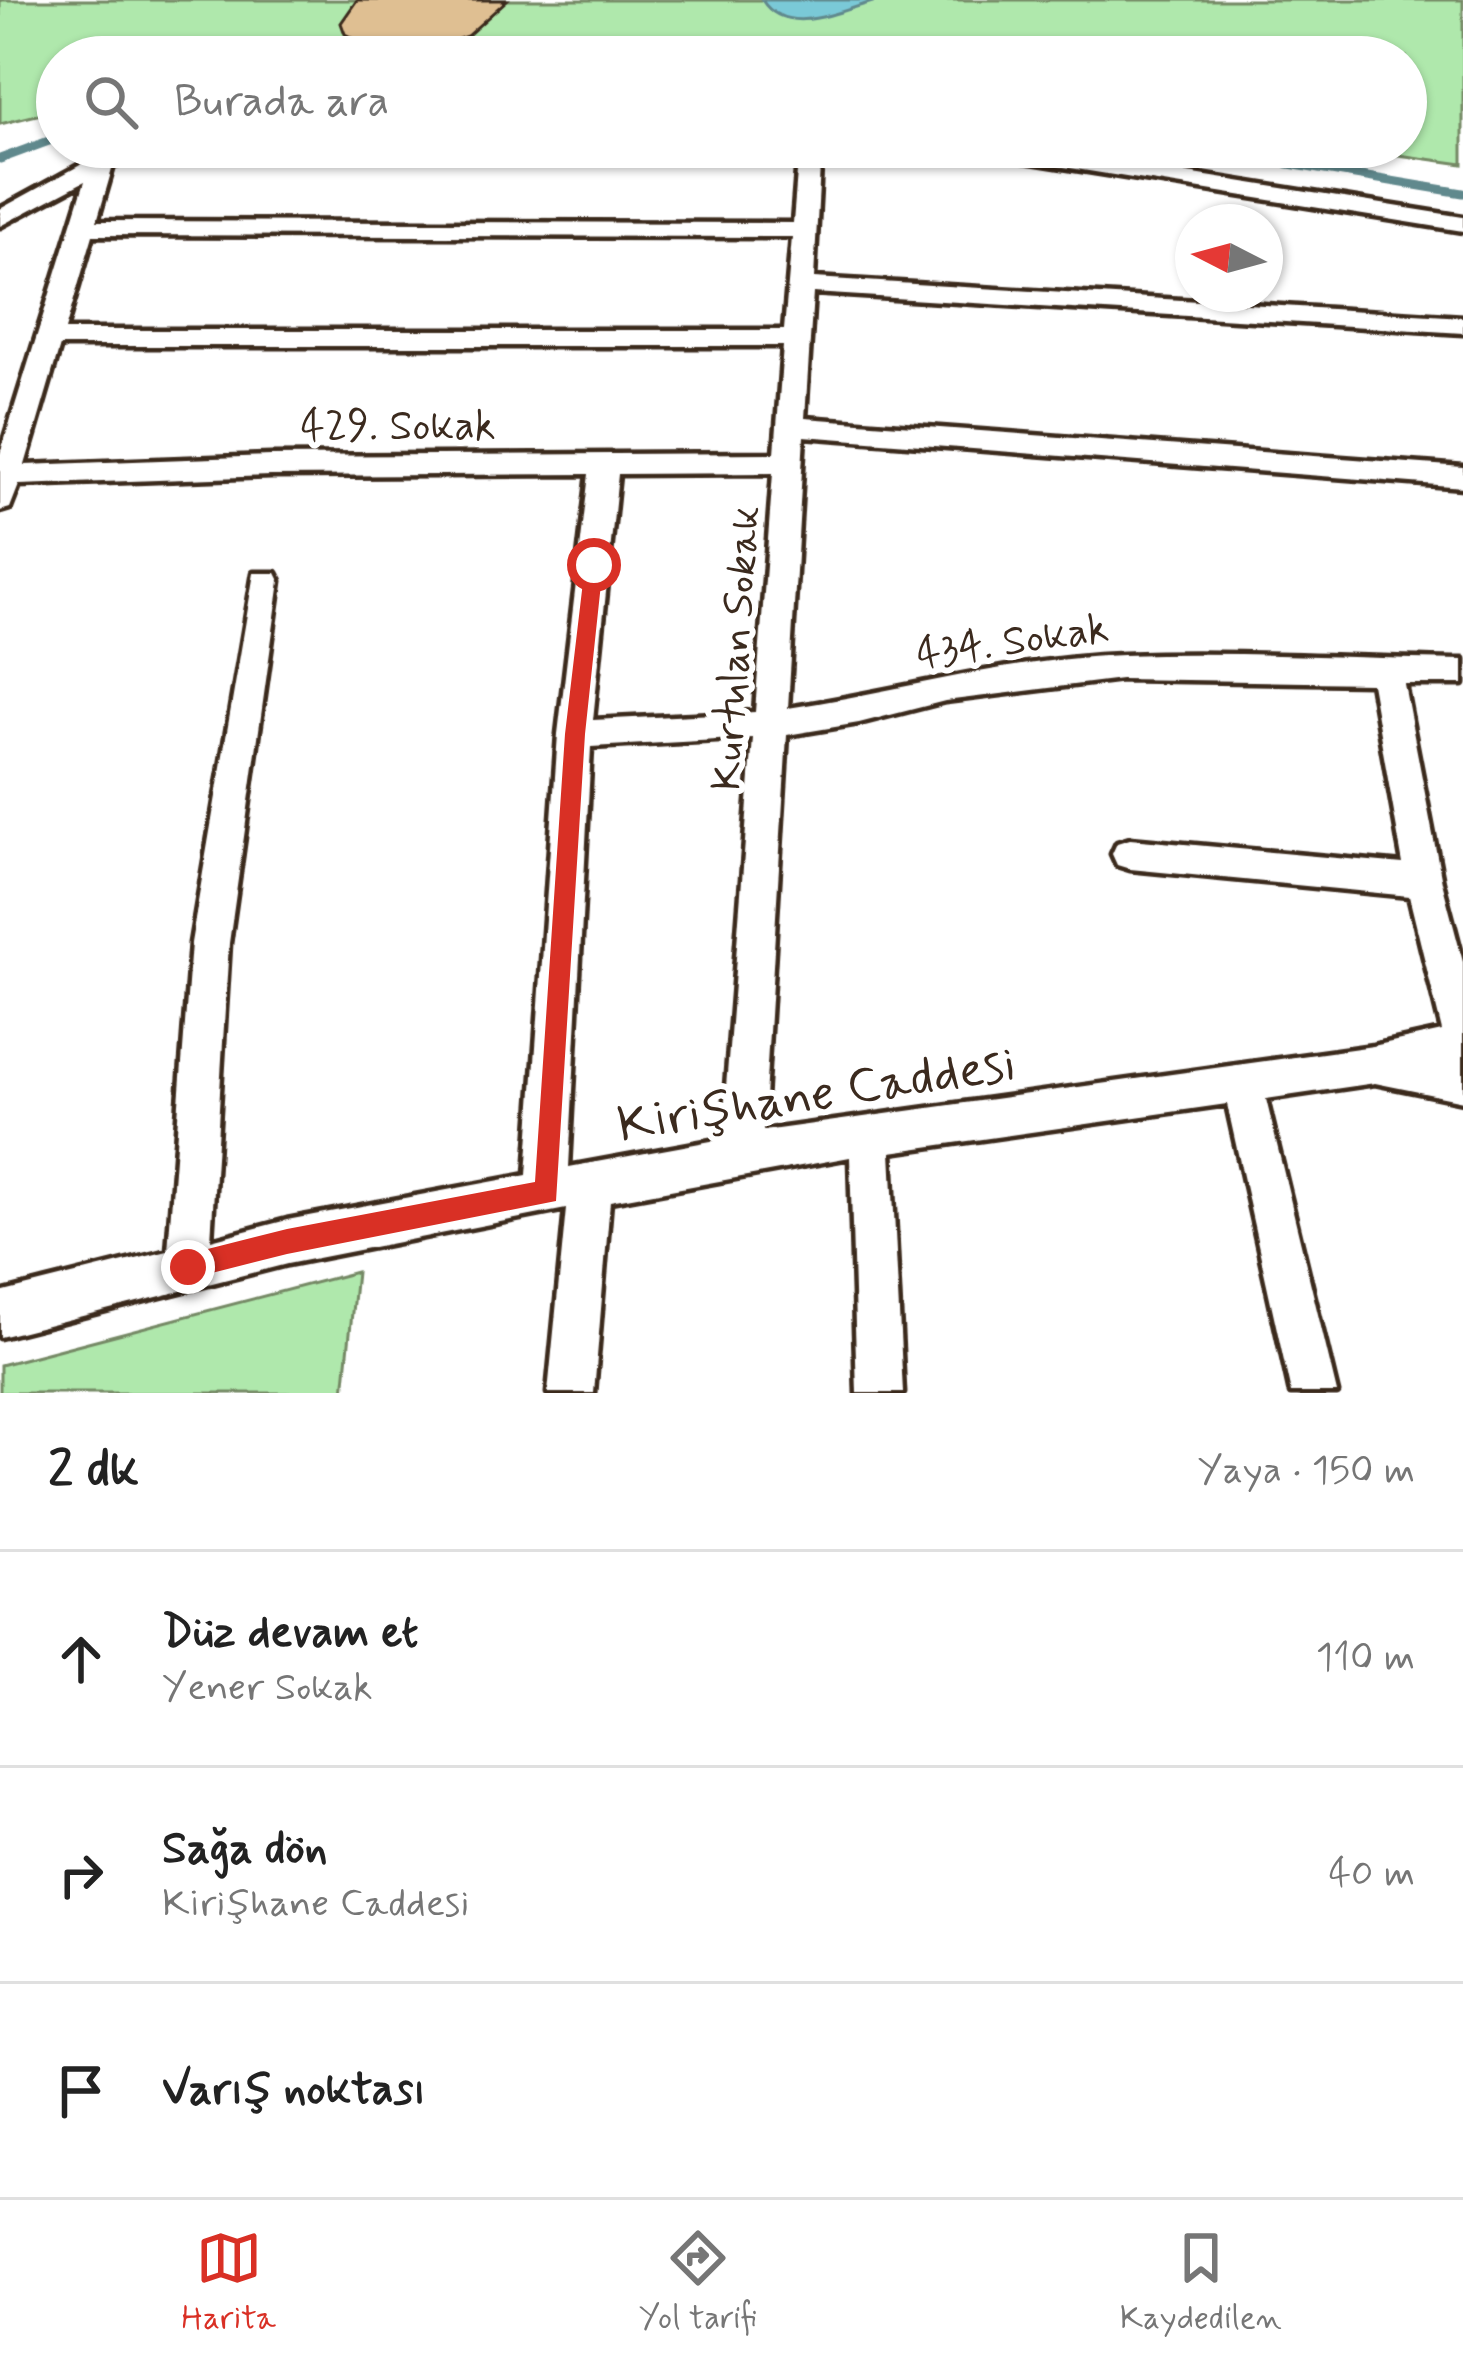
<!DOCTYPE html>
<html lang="tr">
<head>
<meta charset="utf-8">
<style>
	:root { --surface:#fff; --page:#f6f6f6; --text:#222; --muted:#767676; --line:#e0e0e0; --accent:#d93025 }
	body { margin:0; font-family:Mynerve,sans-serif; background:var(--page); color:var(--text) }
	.compass { position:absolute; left:1175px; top:204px; width:108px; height:108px; border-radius:50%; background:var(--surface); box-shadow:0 3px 9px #0004; rotate:276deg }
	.stop { position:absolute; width:36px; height:36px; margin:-27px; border:9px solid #d93025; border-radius:50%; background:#fff }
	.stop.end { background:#d93025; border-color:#fff; box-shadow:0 3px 12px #0008 }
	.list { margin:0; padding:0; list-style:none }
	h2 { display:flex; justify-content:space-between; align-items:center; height:156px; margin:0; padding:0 48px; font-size:51px }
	h2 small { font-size:39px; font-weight:400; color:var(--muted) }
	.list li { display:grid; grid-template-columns:78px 1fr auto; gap:36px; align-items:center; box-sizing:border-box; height:216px; padding:0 48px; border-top:3px solid var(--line) }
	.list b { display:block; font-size:45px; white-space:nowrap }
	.list p { margin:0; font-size:39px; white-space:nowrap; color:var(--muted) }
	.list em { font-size:39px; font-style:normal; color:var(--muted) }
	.icon { flex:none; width:66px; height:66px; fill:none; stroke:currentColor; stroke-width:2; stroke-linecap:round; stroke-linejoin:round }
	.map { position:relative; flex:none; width:1463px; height:1393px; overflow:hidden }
	.search { position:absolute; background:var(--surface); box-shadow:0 3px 9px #0004; left:36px; right:36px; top:36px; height:132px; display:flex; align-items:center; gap:30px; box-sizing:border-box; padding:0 42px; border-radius:66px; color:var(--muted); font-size:45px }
	.sheet { height:804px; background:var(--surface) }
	nav { display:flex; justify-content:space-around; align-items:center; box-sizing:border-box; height:168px; border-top:3px solid var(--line); background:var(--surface); font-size:33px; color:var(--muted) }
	nav a { display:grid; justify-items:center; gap:6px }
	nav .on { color:var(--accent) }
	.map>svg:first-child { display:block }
	.green { fill:#afe8ac; stroke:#758965; stroke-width:3 }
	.water { fill:#7ac9d7; stroke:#61898d; stroke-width:3 }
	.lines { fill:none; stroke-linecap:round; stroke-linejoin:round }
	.stream { stroke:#61898d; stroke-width:9 }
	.building { fill:#dfbf92; stroke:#3b2a1e; stroke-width:3 }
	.street-casing { stroke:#3b2a1e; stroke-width:9 }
	.street { fill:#fff; fill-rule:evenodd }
	.route { fill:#d93025 }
	.labels { text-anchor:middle; stroke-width:12; stroke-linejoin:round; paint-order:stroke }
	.street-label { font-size:42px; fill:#3b2a1e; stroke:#fff }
	.near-street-label { font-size:51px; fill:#3b2a1e; stroke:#fff }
</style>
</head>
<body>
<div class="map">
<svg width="1463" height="1393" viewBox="0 0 1463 1393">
	<rect width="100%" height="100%" fill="#fff"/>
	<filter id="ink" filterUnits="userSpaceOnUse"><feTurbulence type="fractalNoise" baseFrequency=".00833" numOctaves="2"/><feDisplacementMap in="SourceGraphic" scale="24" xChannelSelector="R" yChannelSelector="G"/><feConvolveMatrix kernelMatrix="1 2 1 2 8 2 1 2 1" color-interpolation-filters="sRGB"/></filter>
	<g filter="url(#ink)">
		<g class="green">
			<path d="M0,0H1463V164L1341,147H1406V57H57V110L0,124Z"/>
			<path d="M356,1272L344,1393H0V1365Z"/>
		</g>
		<path class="water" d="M762,0H880C845,8 787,40 762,0Z"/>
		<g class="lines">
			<g class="stream">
				<path d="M1187,147L1463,193"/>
				<path d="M0,159L57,138"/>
			</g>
		</g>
		<path class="building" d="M357,0H507L467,36L425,51L400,53L376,50L345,34L341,23Z"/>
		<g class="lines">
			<g class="street-casing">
				<g id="street">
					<path d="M136,147H176L173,152L113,166L97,221L793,223L799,147H821L814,278L1463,317V333L813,293L805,418L1463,467V487L804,436L788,708C900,691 1009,659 1123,655C1236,651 1350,658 1463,660V684H1404L1442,882L1463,962V1101L1375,1083L1266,1099L1337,1393H1291L1227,1104L891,1152L903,1393H857L850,1157L610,1201L594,1393H548L566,1209L287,1264L0,1337V1293L168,1251L191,943L254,573H276L280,581L229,943L211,1240L287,1220L527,1175L558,734L589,474L271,476L19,485L10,508L0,511V454L85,181L0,226V209L95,157ZM93,235L792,237L784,330H65ZM60,346H783L775,453L271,456L25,465ZM773,473L755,712L593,720L618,474ZM1121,679L1371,683L1403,864L1130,839L1117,843L1112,854L1117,865L1130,869L1409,896L1442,1031L1373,1046L763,1131L787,735L859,723L945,701ZM753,738L722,1139L569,1167L591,747Z"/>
					<path d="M971,147H1025L1463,217V231L982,154Z"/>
				</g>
			</g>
			<use href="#street" class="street"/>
		</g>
	</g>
	<path class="route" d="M594,558L603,565L585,734L556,1201L287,1254L188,1279L179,1276L175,1267L179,1258L188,1254L287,1229L535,1182L565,734L585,565Z"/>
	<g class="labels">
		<g class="street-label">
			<text x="398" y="439">429. Sokak</text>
			<text transform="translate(1012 639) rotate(-8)" y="15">434. Sokak</text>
			<text transform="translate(734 648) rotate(-86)" y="15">Kurtulan Sokak</text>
		</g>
		<g class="near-street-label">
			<text transform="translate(816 1092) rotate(-9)" y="18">Kirişhane Caddesi</text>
		</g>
	</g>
</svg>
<svg class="compass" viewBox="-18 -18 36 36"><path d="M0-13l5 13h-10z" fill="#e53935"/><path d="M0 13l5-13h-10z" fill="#767676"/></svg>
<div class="stop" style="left:594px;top:565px"></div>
<div class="stop end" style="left:188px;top:1267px"></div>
<div class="search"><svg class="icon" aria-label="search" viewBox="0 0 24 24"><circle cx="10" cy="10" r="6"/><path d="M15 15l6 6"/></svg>Burada ara</div>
</div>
<section class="sheet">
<h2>2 dk<small>Yaya · 150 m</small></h2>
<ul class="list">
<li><svg class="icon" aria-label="ahead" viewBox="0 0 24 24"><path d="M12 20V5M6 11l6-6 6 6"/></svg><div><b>Düz devam et</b><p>Yener Sokak</p></div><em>110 m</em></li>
<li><svg class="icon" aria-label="right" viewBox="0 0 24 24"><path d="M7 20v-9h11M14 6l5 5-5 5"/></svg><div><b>Sağa dön</b><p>Kirişhane Caddesi</p></div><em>40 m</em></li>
<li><svg class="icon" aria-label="arrive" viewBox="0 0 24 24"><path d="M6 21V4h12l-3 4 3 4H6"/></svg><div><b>Varış noktası</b></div></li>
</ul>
</section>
<nav>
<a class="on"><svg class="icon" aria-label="map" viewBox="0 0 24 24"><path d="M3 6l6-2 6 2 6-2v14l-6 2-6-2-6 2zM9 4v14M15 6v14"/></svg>Harita</a>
<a><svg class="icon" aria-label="directions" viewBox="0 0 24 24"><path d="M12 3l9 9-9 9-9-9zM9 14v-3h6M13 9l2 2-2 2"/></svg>Yol tarifi</a>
<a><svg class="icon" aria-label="saved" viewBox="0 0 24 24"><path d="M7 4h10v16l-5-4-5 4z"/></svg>Kaydedilen</a>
</nav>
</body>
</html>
